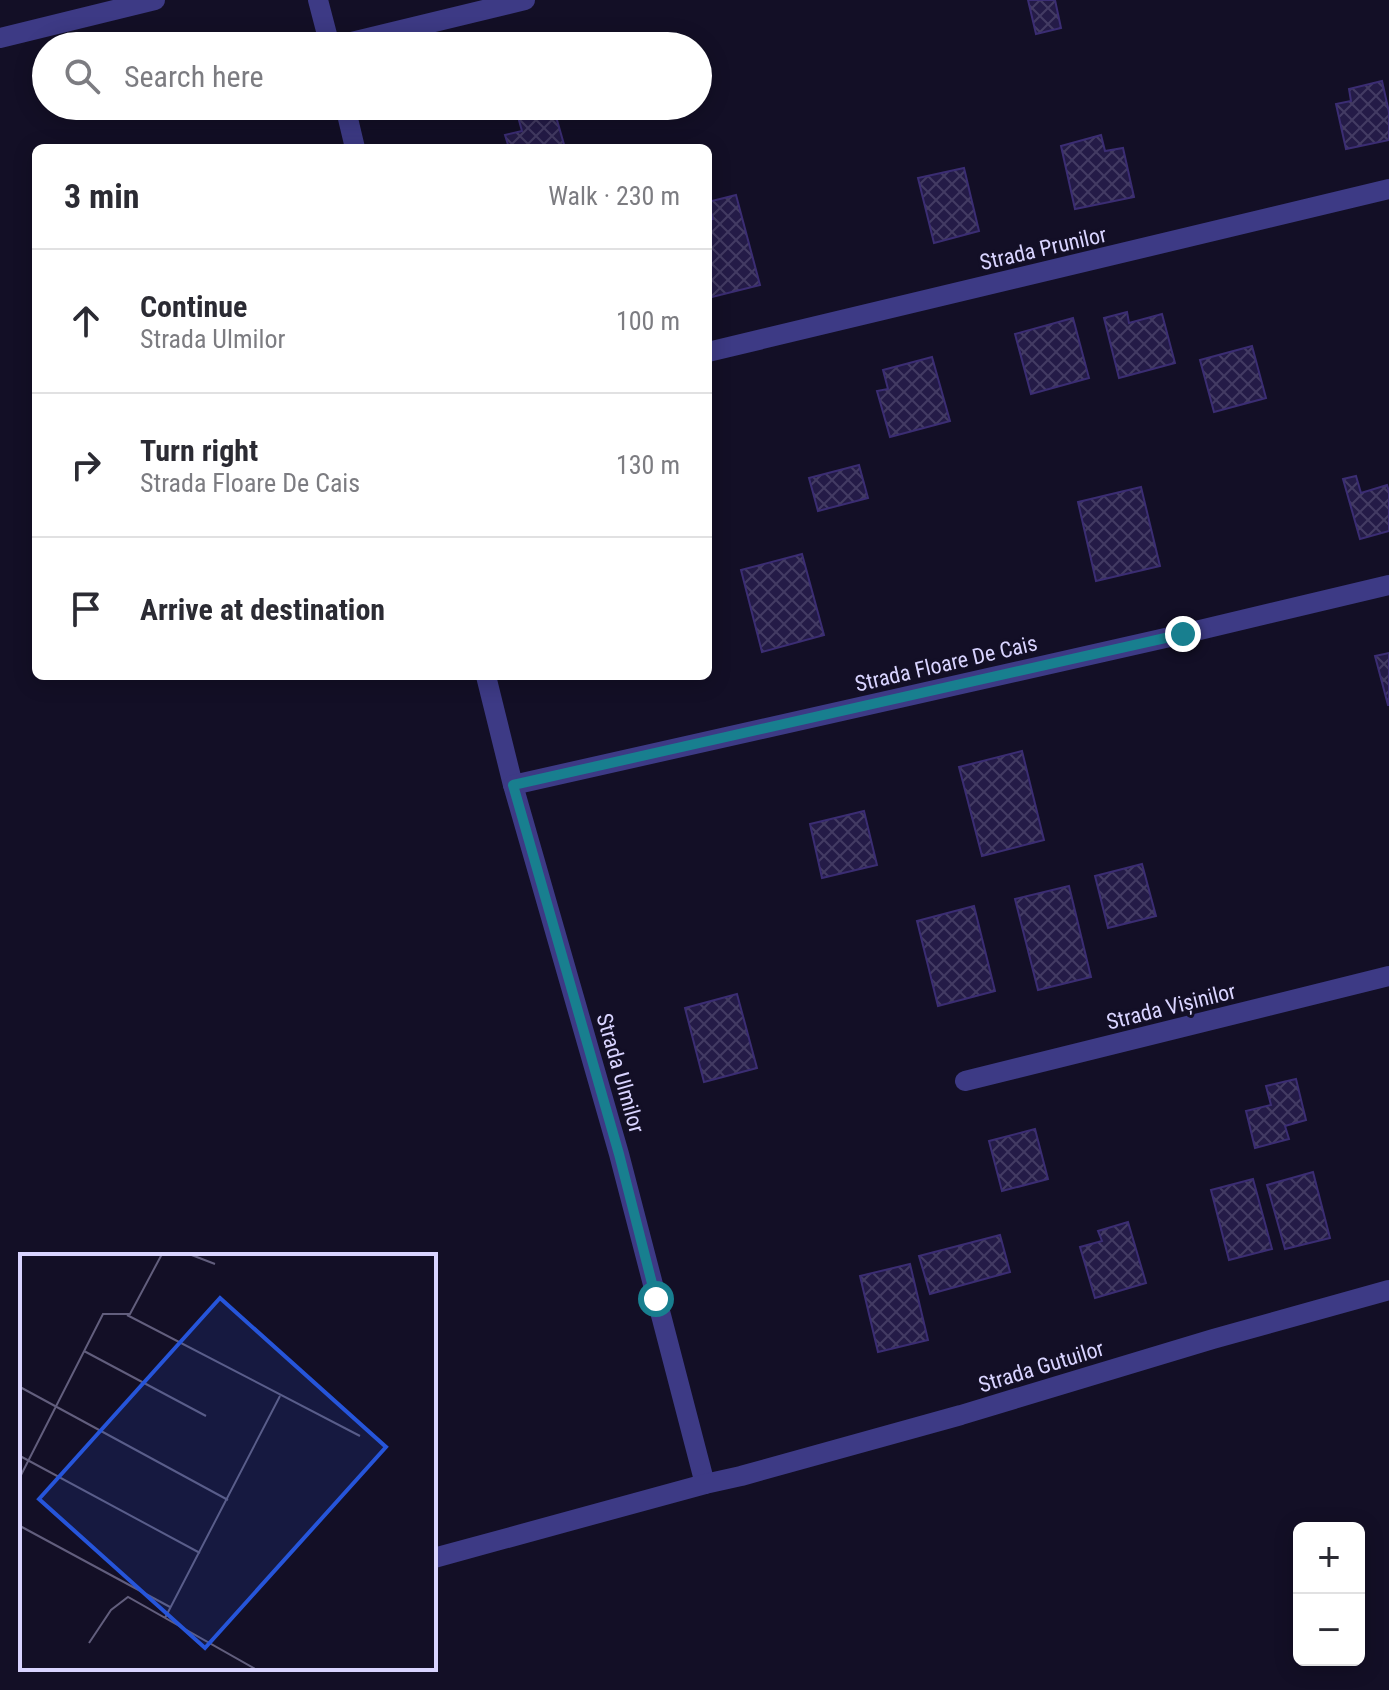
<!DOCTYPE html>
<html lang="en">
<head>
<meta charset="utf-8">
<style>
	:root { --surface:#fff; --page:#f2f2f3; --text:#2b2b33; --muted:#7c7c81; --line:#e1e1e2 }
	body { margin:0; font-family:"Roboto Condensed",sans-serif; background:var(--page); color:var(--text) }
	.controls { position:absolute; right:24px; bottom:24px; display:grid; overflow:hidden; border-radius:12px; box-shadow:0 4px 20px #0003 }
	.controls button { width:72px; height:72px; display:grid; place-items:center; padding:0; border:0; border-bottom:2px solid var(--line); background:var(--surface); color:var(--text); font:40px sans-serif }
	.stop { position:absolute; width:24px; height:24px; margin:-18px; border:6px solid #187f8f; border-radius:50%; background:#fff }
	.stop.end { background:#187f8f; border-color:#fff; box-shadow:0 2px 8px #0008 }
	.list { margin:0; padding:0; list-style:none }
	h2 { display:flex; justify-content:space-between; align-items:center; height:104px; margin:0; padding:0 32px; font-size:34px }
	h2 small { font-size:26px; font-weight:400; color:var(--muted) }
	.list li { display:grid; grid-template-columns:52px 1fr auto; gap:24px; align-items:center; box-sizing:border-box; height:144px; padding:0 32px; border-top:2px solid var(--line) }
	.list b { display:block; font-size:30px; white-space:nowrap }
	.list p { margin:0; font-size:26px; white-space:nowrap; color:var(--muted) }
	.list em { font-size:26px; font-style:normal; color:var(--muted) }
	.icon { flex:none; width:44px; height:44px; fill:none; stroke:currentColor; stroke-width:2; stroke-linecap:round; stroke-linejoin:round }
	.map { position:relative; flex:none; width:1389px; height:1690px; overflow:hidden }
	.search { position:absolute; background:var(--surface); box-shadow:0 4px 20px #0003; left:32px; top:32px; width:680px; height:88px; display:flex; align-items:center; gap:20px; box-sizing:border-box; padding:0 28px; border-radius:44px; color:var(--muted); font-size:30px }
	.panel { position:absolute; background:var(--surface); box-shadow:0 4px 20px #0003; left:32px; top:144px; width:680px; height:536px; border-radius:12px }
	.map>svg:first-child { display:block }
	.building { fill:url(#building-cross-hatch); stroke:#3b2d73; stroke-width:2 }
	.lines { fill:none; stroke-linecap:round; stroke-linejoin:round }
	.minor { stroke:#3d3a85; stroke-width:20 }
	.route { stroke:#187f8f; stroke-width:10 }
	.labels { text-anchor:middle; stroke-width:6; stroke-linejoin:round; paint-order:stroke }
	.street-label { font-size:22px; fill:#d9d4ff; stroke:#130f26 }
	.inset-road { fill:none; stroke:#625e7d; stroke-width:2 }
	.view { fill:#2655da; fill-opacity:0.15; stroke:#2655da; stroke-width:4 }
	.inset-edge { fill:none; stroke:#d9d4ff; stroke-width:4 }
</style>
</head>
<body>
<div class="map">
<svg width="1389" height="1690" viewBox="0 0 1389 1690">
	<defs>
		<pattern id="building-cross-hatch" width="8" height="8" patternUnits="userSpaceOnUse" patternTransform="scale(2)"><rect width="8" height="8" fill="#241b47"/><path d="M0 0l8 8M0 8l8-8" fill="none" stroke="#433b63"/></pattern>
	</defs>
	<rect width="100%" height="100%" fill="#130f26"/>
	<g class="building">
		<path d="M1028,0H1055L1061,28L1036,34Z"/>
		<path d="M1382,81L1389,112V140L1346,149L1336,104L1351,101L1349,89Z"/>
		<path d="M515,106H553L565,148H509L505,135L522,131Z"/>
		<path d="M1101,135L1105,151L1123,148L1134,197L1075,209L1061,146Z"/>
		<path d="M964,168L979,231L934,243L918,178Z"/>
		<path d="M736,195L760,285L708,298V220L713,219L708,202Z"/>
		<path d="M1127,312L1129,323L1162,314L1175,363L1119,378L1104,318Z"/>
		<path d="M1073,318L1089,378L1031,394L1015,334Z"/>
		<path d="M1252,346L1266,398L1214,412L1200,360Z"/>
		<path d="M932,357L950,421L890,437L877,391L888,389L883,370Z"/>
		<path d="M859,465L868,498L818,511L809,478Z"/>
		<path d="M1356,476L1361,493L1387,485L1389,492V531L1360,539L1343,479Z"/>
		<path d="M1141,487L1160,566L1096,581L1078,502Z"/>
		<path d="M802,554L824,635L762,652L741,570Z"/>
		<path d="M1389,653V705H1388L1375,656Z"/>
		<path d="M1022,751L1044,840L982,856L959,767Z"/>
		<path d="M864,811L877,865L822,878L810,824Z"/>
		<path d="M1142,864L1156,916L1108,928L1095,876Z"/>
		<path d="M1069,886L1091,977L1038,990L1015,899Z"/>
		<path d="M974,906L995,991L938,1006L917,921Z"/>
		<path d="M737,994L757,1068L704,1082L685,1008Z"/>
		<path d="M1296,1079L1306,1120L1285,1126L1289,1139L1255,1148L1246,1111L1271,1105L1266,1086Z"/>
		<path d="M1035,1129L1048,1179L1002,1191L989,1141Z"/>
		<path d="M1313,1172L1330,1238L1285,1249L1267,1185Z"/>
		<path d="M1253,1179L1272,1249L1229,1260L1211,1190Z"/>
		<path d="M1128,1222L1146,1283L1095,1298L1080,1247L1102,1241L1098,1231Z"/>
		<path d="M1000,1235L1010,1272L930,1294L919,1256Z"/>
		<path d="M910,1264L928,1340L878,1352L860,1276Z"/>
	</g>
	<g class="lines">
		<g class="minor">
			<path d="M318,0L330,46"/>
			<path d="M0,38L155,0"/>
			<path d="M335,46L525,0"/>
			<path d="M345,106L355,148"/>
			<path d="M708,352L1389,189"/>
			<path d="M486,676L513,785L619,1154L705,1484"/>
			<path d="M513,785L1183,634L1389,585"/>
			<path d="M965,1081L1389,976"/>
			<path d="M434,1558L705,1484L741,1476L961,1415L1213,1339L1389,1290"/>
		</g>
	</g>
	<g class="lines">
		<path class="route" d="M656,1299L619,1154L513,785L1183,634"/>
	</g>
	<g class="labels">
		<g class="street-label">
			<text transform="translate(1043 248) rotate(-13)" y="8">Strada Prunilor</text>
			<text transform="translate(946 663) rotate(-13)" y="8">Strada Floare De Cais</text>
			<text transform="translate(1171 1006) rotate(-14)" y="8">Strada Vișinilor</text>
			<text transform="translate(621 1073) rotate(74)" y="8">Strada Ulmilor</text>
			<text transform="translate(1041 1366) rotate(-17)" y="8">Strada Gutuilor</text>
		</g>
	</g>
	<g transform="translate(20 1254)">
		<rect width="416" height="416" fill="#130f26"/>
		<path class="inset-road" d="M169,0L195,10M107,61L340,182M64,97L186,162M0,133L208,246M0,202L180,299M0,223L83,60H110L142,0M0,272L150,353M145,364L260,142M69,389L91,356L108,343L237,416"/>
		<path class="view" d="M200,44L366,193L185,394L19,245Z"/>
		<rect width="416" height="416" class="inset-edge"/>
	</g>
</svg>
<div class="controls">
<button>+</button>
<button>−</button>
</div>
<div class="stop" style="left:656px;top:1299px"></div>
<div class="stop end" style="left:1183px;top:634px"></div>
<div class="search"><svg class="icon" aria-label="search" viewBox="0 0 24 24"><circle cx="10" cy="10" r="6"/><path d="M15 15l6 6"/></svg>Search here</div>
<section class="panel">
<h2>3 min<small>Walk · 230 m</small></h2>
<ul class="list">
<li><svg class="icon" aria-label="ahead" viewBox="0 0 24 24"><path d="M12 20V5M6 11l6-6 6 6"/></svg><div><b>Continue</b><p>Strada Ulmilor</p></div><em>100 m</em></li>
<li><svg class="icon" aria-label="right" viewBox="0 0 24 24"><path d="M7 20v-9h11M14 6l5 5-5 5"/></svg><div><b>Turn right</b><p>Strada Floare De Cais</p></div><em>130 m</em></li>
<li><svg class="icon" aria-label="arrive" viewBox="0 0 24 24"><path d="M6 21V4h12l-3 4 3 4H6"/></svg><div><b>Arrive at destination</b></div></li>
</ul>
</section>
</div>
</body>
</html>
